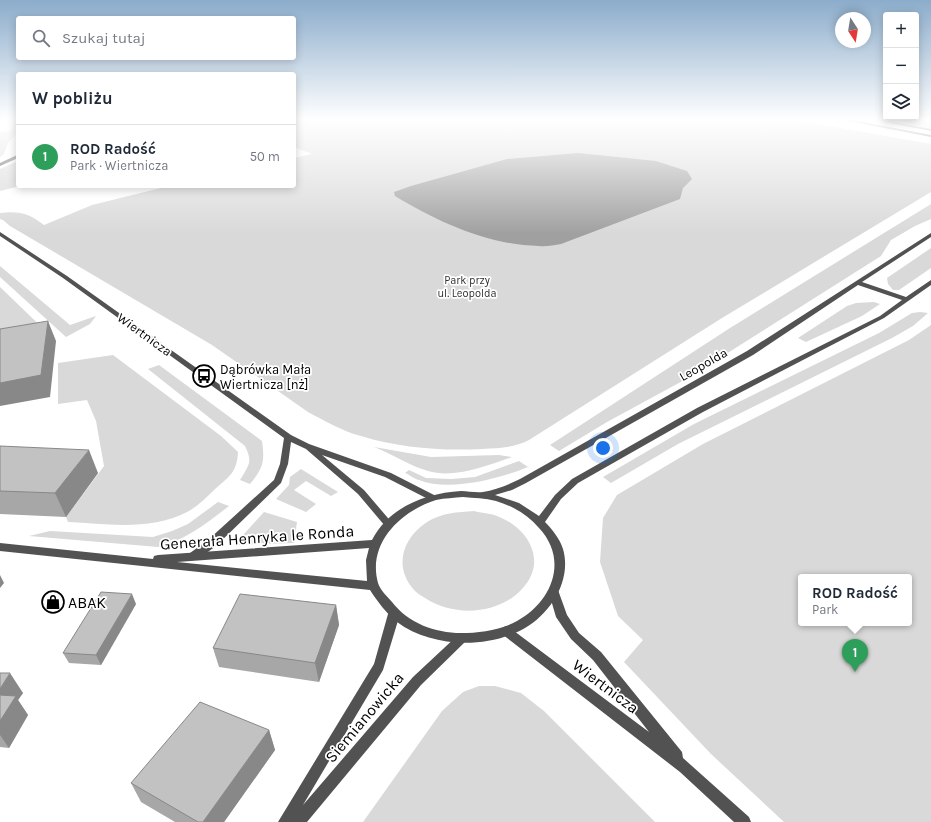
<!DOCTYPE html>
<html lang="pl">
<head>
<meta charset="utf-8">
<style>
	:root { --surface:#fff; --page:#f6f6f7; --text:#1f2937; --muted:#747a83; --line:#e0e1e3; --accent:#000 }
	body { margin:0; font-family:Karla,sans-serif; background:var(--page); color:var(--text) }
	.controls { position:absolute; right:12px; top:12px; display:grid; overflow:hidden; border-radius:4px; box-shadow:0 2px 10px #0003 }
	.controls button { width:36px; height:36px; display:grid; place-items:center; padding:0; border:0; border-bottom:1px solid var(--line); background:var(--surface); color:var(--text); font:20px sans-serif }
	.compass { position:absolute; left:835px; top:12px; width:36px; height:36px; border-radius:50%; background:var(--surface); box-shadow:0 2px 10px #0003; rotate:168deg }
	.you { position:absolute; left:603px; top:448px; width:14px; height:14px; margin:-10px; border:3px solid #fff; border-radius:50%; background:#1a73e8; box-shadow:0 0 0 6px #1a73e833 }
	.badge { display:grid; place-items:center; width:26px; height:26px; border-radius:50%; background:var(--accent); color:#fff; font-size:13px; font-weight:700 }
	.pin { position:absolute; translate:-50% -33px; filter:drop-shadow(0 1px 2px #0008) }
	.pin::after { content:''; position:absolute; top:21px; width:14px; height:12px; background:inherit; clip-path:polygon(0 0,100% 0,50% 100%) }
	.popup { position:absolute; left:798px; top:574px; width:114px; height:52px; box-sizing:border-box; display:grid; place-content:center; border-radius:4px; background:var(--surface); filter:drop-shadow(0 1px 3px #0005); font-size:13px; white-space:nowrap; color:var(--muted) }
	.popup b { font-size:15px; color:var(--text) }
	.popup::after { content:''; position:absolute; left:50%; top:100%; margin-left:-8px; border:8px solid transparent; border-top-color:var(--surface) }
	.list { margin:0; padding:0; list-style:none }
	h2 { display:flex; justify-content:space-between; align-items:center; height:52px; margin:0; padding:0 16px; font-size:17px }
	h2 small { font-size:13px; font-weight:400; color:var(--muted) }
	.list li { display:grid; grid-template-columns:26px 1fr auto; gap:12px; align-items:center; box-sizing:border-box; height:64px; padding:0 16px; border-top:1px solid var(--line) }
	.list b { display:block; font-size:15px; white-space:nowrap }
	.list p { margin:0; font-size:13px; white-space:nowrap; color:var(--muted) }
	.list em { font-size:13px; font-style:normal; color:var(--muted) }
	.icon { flex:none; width:22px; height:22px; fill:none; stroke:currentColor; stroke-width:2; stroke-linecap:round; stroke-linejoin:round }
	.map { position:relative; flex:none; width:931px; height:822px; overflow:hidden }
	.search { position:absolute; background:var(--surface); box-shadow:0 2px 10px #0003; left:16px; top:16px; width:280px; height:44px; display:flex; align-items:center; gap:10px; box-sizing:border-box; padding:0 14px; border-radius:4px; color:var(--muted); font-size:15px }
	.panel { position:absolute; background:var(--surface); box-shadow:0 2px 10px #0003; left:16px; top:72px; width:280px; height:116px; border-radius:4px }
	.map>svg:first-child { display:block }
	.green { fill:#d9d9d9; fill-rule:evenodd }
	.water { fill:#a0a0a0 }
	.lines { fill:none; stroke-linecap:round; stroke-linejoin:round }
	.service { fill:#525252; fill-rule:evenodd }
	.minor { fill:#525252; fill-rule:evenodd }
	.tertiary { fill:#525252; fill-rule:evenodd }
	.wall { fill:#a7a7a7 }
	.shaded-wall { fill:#888 }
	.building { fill:#c2c2c2; stroke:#888 }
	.labels { text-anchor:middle; stroke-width:3.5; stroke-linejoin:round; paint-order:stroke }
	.far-park-label { font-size:11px; fill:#303030; stroke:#fff }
	.street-label { font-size:13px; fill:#000; stroke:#fff }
	.poi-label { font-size:13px; fill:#000; stroke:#fff; text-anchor:start }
	.near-street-label { font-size:16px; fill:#000; stroke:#fff }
	.near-poi-label { font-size:16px; fill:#000; stroke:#fff; text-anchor:start }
</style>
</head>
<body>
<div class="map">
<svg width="931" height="822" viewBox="0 0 931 822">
	<rect width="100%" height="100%" fill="#fff"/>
	<g class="green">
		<path d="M294,119H790L931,144V192L722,318L529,440C514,448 499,448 482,449C441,451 400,448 361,436C342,431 325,421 308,412L212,345L10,226L3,220L0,219V213C20,211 28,213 44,225L92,205L169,186H294V158L312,154L294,147Z"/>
		<path d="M882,119H907L931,123V128Z"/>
		<path d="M18,121V132L8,143L4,154L0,157V132L9,131Z"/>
		<path d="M18,161V186H20L0,191V169Z"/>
		<path d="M931,204V219L915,226L891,240L881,256L688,378L607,422L559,451L550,445L730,328Z"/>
		<path d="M931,248V268L899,290H893L888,284L887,278Z"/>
		<path d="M0,266L70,325L96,316L90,324L66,337L0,277Z"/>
		<path d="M0,287L56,341L0,351Z"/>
		<path d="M874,302L880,304L862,316L806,342L798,338L847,306L856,303Z"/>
		<path d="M920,312L928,313L913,326L892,338L678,444L611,483L603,477L694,424L879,333L912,313Z"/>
		<path d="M931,325V822H784L711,754L624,662L643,640L618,616L600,562L603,518L617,495L703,444L909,340ZM801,577H909V623H801Z"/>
		<path d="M113,355L221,436L238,452C237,472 230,476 215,489C207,497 197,507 187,512C151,531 107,524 68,522L66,517L104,466L96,421L87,400L58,404V363Z"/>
		<path d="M159,365L262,441C265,462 263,468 250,484L240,480C249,465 253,462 245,446L148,369Z"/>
		<path d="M374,447L431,457L499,455L512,457C488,465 454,479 428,471C410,466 392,454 374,447Z"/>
		<path d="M519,461L528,467C499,479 449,492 419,480C414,479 410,475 405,473L409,470L426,478L452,479L475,477Z"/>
		<path d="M301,469L338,492L331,496L306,481L294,490L316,504L306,512L276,499L289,485L290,477Z"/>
		<path d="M218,502L229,506C207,523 186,540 158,547L29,536L50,531L153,537L172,531L188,524Z"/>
		<path d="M474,511C481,513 490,513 497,516C529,528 548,562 522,589C498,615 454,617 425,598C422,596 418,594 415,591C393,568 402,538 427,522C441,513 458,512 474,511Z"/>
		<path d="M264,512L297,522L294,543L234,545Z"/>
		<path d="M479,686H495L521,693L544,711L655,822H363L442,711L463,692Z"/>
	</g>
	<path class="water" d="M578,153L656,161L687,171L692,179L683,188L680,199L561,244C554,245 546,247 539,246C488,245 438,222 395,196L394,192L411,186L507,159Z"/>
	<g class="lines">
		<path class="service" d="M17,155H18V158L0,166V163Z"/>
		<g class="minor">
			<path d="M0,232L67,276L291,435L309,444L391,473L436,496L438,498L436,500H430L385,477L322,455L364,490L393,524L391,526L388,527L385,526L358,494L306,449L291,442L288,464L281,483L216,546L198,559L194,560L190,559L189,556L190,553L208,540L274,480L280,464L284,438L63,278L0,236Z"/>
			<path d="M554,589L558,590L567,615L579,633L601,652L682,752L683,758L749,817L751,822H734L680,772L502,634L500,631L502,628L506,626L510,628L649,732L593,660L571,639L556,617L549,593L550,590Z"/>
			<path d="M394,609L398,611L400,614L383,670L303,805L413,677L458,635L462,633L466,635L468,638L466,641L421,685L307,822H278L374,664L388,614L390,611Z"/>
		</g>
		<g class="tertiary">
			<path d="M838,119H847L931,135V137Z"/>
			<path d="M869,119H878L931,129V131Z"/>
			<path d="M931,233V237L862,282L906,297L931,280V285L884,318L703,412L578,483L561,499L545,522C552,529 560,539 563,549C572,580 551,613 525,628C488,649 432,648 397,622C387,614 377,601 370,590L0,551V543L153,559L154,556L158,555L372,540C389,507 426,493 461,491C468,491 476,493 483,492C495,490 508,485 520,479L747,351ZM858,285L902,300L880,316L697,408L572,479L555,495L539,516L519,503L495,495L512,490L526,483L753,355ZM463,497C474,498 485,498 496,501C513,506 528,515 539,528C569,560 552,602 517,621C501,630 479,633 461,633C435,633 408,623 392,602C387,596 380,590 378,583C367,543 401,511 436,500C445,498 454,498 463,497ZM369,548L366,560L367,581L177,562Z"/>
		</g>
	</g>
	<g class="wall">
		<path d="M0,446L98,473L66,517L0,514Z"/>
		<path d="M136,604L101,665L69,663L63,653Z"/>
		<path d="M336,605L339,625L319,682L219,667L213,648Z"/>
		<path d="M0,673L23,693L18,700L28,715L9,748L0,747Z"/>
		<path d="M269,730L275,750L224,822H175L141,802L131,783Z"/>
	</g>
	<g class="shaded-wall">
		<path d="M48,321L56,341L50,397L0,406V383Z"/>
		<path d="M89,450L98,473L66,517L55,493Z"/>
		<path d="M0,575L4,583L0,588Z"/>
		<path d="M132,594L136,604L101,665L96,655Z"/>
		<path d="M336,605L339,625L319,682L315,663Z"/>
		<path d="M10,673L23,693L18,700L28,715L9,748L0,735V689Z"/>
		<path d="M269,730L275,750L224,822H203Z"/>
	</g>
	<g class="building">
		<path d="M48,321L41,375L0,383V329Z"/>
		<path d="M0,446L89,450L55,493L0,491Z"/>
		<path d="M101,592L132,594L96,655L63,653Z"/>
		<path d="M240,594L336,605L315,663L213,648Z"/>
		<path d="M0,673H10L0,689Z"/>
		<path d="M0,695L16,696L0,721Z"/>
		<path d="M200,702L269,730L203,822H198L131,783Z"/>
	</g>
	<linearGradient id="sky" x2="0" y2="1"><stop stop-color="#8baccb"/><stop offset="0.51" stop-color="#fff"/><stop offset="1" stop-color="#fff" stop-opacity="0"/></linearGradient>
	<rect width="931" height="234" fill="url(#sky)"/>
	<defs>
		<g id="bus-ring" transform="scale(1.15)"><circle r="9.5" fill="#fff" stroke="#000" stroke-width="1.5"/><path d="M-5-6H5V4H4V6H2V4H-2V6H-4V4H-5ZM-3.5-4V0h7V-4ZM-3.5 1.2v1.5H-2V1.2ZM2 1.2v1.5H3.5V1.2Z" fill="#000"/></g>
		<g id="shop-ring" transform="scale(1.15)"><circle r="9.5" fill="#fff" stroke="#000" stroke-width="1.5"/><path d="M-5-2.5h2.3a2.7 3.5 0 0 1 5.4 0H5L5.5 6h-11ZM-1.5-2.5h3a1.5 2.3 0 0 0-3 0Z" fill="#000"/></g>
	</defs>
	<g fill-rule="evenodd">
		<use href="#bus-ring" x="204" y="376"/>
		<use href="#shop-ring" x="53" y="602"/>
	</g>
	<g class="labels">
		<g class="far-park-label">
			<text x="467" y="284">Park przy<tspan x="467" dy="13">ul. Leopolda</tspan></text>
		</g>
		<g class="street-label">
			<text transform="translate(145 334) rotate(36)" y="5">Wiertnicza</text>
			<text transform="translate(703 364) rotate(-30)" y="5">Leopolda</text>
		</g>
		<g class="poi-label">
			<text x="220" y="374">Dąbrówka Mała<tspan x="220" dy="15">Wiertnicza [nż]</tspan></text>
		</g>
		<g class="near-street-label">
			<text transform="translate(257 537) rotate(-4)" y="6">Generała Henryka le Ronda</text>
			<text transform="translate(606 686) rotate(37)" y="6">Wiertnicza</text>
			<text transform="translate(364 717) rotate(-50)" y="6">Siemianowicka</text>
		</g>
		<g class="near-poi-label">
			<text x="68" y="608">ABAK</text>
		</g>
	</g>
</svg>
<div class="controls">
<button>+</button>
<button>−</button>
<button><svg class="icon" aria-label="layers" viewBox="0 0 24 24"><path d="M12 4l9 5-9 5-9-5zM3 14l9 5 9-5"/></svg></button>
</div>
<svg class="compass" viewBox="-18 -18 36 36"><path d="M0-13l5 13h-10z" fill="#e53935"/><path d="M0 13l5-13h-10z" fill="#747a83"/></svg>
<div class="you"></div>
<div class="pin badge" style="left:855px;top:672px;background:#2e9e5b">1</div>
<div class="popup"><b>ROD Radość</b>Park</div>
<div class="search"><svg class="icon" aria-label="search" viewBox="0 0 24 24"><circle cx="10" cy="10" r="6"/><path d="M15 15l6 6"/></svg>Szukaj tutaj</div>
<section class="panel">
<h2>W pobliżu<small></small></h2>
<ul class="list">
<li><span class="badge" style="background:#2e9e5b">1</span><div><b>ROD Radość</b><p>Park · Wiertnicza</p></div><em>50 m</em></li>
</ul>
</section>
</div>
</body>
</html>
